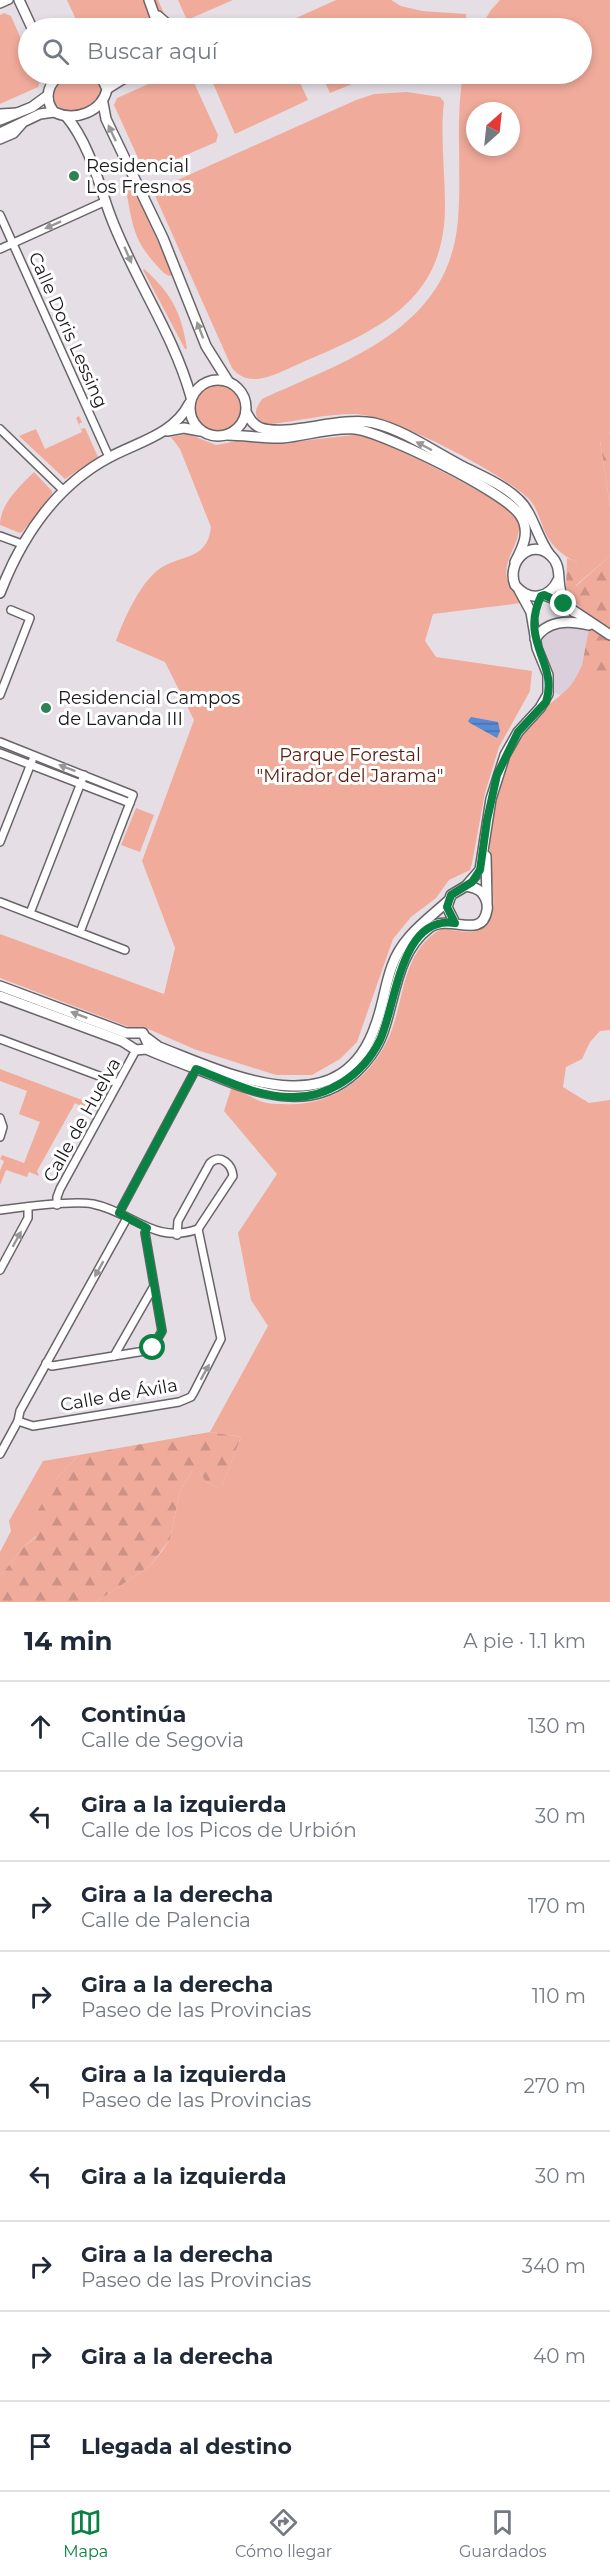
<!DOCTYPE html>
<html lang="es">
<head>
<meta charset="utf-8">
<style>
	:root { --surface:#fff; --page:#f6f6f7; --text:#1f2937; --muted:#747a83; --line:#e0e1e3; --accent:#0b8043 }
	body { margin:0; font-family:Montserrat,sans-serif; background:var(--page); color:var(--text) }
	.compass { position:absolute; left:466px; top:102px; width:54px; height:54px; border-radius:50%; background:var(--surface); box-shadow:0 3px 9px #0003; rotate:27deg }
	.stop { position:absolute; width:18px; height:18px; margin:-14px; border:4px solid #0b8043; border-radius:50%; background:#fff }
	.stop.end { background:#0b8043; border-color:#fff; box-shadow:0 2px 6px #0008 }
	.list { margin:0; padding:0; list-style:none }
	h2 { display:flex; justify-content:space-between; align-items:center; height:78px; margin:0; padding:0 24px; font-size:26px }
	h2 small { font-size:20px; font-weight:400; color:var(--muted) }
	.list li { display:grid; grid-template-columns:39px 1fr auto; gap:18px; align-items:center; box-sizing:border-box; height:90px; padding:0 24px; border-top:2px solid var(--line) }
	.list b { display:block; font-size:22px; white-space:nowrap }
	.list p { margin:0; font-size:20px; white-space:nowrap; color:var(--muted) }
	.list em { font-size:20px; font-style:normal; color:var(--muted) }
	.icon { flex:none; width:33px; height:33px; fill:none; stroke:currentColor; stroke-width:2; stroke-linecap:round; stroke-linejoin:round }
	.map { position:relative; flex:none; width:610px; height:1602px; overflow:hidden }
	.search { position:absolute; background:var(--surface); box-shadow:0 3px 9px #0003; left:18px; right:18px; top:18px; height:66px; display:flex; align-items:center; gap:15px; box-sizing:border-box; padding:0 21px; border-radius:33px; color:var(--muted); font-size:22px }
	.sheet { height:888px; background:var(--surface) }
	nav { display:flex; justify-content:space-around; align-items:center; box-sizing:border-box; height:84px; border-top:2px solid var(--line); background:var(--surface); font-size:16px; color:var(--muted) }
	nav a { display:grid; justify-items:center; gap:3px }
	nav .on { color:var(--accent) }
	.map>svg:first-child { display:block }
	.built { fill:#dacfda }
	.green { fill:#f0ab9b; fill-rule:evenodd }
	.forest { fill:url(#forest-firs) }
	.water { fill:url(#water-rules) }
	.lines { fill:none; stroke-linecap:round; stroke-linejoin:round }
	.street-casing { stroke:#696469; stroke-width:10 }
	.secondary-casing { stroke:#696469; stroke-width:12 }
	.street { stroke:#fff; stroke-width:7 }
	.secondary { stroke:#fff; stroke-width:9 }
	.oneway { fill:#989798 }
	.route { stroke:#0b8043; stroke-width:8 }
	.poi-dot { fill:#2f8152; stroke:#fff; stroke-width:2 }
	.labels { text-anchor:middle; stroke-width:6; stroke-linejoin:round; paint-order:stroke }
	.poi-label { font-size:18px; fill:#1a181a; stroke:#fff; text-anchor:start }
	.street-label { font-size:18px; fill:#1a181a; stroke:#fff }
	.park-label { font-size:18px; fill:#5b1d10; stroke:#fff }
</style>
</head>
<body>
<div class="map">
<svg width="610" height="1602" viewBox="0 0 610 1602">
	<defs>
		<pattern id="forest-firs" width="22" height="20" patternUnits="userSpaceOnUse" patternTransform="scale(1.5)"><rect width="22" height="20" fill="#f0ab9b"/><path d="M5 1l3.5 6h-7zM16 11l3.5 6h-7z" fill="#cd9285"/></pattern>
		<pattern id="water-rules" width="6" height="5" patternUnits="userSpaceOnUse" patternTransform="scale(1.5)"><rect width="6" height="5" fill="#578bd5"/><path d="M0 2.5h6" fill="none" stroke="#4771ac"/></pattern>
	</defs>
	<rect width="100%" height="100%" fill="#e5dfe5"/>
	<path class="built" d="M574,625L589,629L582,665L576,680L563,696L553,692L554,679L539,640L550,629Z"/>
	<g class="green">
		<path d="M67,0H158L168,22L165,28H80Z"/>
		<path d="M178,0H233L187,20Z"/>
		<path d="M336,0H391L401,6L422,11L466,14V20L463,28H301L296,18Z"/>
		<path d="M500,0H610V432L600,441L610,506V556L575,586L578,563C564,557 551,546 545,532C540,521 538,509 529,499C504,474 389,413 353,414C326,414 298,421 271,424L260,422C253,413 256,408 262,399C347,360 450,329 458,219C462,170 455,122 463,74H582V28H480L491,10ZM475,111H511V147H475Z"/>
		<path d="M4,13L11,16L28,55V74H37L40,81L38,87L0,104V15Z"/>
		<path d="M78,74L96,76C114,95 84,111 67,112L56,105L53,93L59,83Z"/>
		<path d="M171,74H190L218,135L216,142L149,171L143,169L114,105L117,98Z"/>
		<path d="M209,74H296L308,100L235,134Z"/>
		<path d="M321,74H387L374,75L330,93Z"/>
		<path d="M407,92L440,97L444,102C440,136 445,172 445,206C445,306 372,332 294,366C275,375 248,389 232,368L153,191L356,100L374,94Z"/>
		<path d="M130,187L141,204L173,275L169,276L164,273C134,243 133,229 126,189Z"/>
		<path d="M144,269C172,294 181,312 187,349H185L143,270Z"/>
		<circle cx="218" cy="408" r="24"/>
		<path d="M79,416L82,422L79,424L81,429L85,428L98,457L65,479L19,436L36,429L45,449L82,432L76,418Z"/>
		<path d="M188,434L216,445L237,441L275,444L354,435L372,438C395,447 501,499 514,514C515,517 518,524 519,527C519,534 516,543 513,549C501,575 506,581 521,603L433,614L425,641L436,657L532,671L530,691L499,747L485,793L472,863L470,870L449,880L436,898L411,917L393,939L357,1042L340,1059L312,1075H276L194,1049L146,1028L129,1027L0,978V934L164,994L175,948L142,861L194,720L165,662L116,641C124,619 139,585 158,570C181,553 207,562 211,527L180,449L171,437Z"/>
		<path d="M34,472L52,491V494L23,531L20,533L0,525C0,504 20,486 34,472Z"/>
		<path d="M582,665L592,679L610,671V1030L600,1031L590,1042L582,1059L566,1067L563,1087L589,1103L610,1100V1602H96L150,1566L162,1551L170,1539L180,1491L192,1471H199L206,1482L221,1489L241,1437L210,1432L268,1326L251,1300L238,1233L277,1174L224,1111L232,1086C241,1091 250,1097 260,1101C268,1104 275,1104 283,1104C330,1107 370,1080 389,1037C405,1000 401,952 441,929C453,928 466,935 477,930C484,927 490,921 492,914C496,902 489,858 489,841C490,824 494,807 498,791C506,758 520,729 547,706C566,691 572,688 582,665Z"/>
		<path d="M136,808L154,815L140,852L121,845Z"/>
		<path d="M0,1069L90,1103L87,1109L75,1103L37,1171L39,1176L29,1172L27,1177L6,1170L0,1185V1171L4,1161L0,1159L2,1155L24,1163L40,1122L19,1114L27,1091L0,1081Z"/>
		<path d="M79,1455L57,1478L36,1536L22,1548L0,1577V1552L11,1531L9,1521L43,1461Z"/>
	</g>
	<g class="forest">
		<path d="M610,432V506L600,440Z"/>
		<path d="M610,556V671L602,678L591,679L582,665L589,629L588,616L573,600L566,588L567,558L578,563L576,586Z"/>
		<path d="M210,1432L241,1437L221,1489L206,1482L199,1471H192L180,1491L170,1539L150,1566L96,1602H0V1577L22,1548L36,1537L30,1524L57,1478L79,1455Z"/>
	</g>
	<path class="water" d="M471,717L498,722L500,731L497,738L470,723L468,721Z"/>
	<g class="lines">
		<g class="street-casing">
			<g id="street">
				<path d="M0,4L9,0"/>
				<path d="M0,113L17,112"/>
				<path d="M0,140L14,134L22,125"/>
				<path d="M0,215L109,457"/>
				<path d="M0,249L106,201"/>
				<path d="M0,429L63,490"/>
				<path d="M0,536L22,544"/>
				<path d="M0,695L30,618L11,610"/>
				<path d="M0,742L133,795L80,932"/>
				<path d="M0,753L130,803"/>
				<path d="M0,842L32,761"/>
				<path d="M0,902L125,950"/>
				<path d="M30,913L84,775"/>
				<path d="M0,1039L118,1083"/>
				<path d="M0,1118L3,1127L0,1137"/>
				<path d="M57,1205V1197L60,1189L136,1050"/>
				<path d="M0,1210C22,1207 73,1200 93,1204C133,1212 154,1245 198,1229"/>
				<path d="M119,1213L196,1069"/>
				<path d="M177,1235L178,1221L210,1163C221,1153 232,1165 233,1176L198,1229"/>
				<path d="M0,1270L28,1218V1207"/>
				<path d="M114,1356L154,1286"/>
				<path d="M46,1363L52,1366L151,1350L162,1331L145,1233L147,1228"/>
				<path d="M18,1421L33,1426L179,1402L191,1397L194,1392L221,1339L198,1229"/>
				<path d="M0,1454L18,1421L20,1411L127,1218"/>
			</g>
		</g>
		<g class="secondary-casing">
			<g id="secondary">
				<path d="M19,0L32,28"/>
				<path d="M149,0L159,28"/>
				<path d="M158,16L172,28"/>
				<path d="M63,74C48,82 43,98 54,112C75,122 102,112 107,89L100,74"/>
				<path d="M107,89L123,79L140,74"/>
				<path d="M103,103L106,119L163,238L206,346L228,381"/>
				<path d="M66,116C88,142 98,180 109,212C132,276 173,332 191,397"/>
				<path d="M0,120L32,107L47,96"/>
				<path d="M0,133L40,114L54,112"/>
				<circle cx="218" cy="408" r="28"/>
				<path d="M246,412C250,419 253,425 261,428C289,437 339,416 374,423C404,430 433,451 460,465C479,475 503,484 519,500C533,513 537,538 550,555"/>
				<path d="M167,431L184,428L200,431"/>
				<path d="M227,435C245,435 264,439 282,438C305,436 331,427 355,429C383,432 505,492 520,515C531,531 523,547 515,562"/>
				<path d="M558,580C549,599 529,602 515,585C506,562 531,537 551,556C562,566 557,580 561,592C563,600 569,606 574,612"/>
				<path d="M0,593C22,536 55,486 110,457C138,442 174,434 189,404"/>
				<path d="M544,595L559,601L610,635"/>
				<path d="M535,639C547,620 568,620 589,625"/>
				<path d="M486,856L487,901"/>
				<path d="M466,886L480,870L491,799L505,755L518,732L540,708L548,694V675L537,648L531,612L519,590"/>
				<path d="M0,986L126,1033H143L147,1042"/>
				<path d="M0,996L122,1041L136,1050L146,1049C167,1058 189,1066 210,1074C258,1094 312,1113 356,1072C369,1060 380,1044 385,1026C396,992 398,952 429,928C449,913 482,941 487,910C488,904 486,898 482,893C478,888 472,887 466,886L451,895L447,907L455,923"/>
				<path d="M147,1038L159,1047C229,1074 341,1130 376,1024C383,1005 385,985 392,966C402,937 426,921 448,901"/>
			</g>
		</g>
		<use href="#street" class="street"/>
		<use href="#secondary" class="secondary"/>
	</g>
	<defs><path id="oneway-solid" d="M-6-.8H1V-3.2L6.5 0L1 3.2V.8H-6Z" transform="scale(1.5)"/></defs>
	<g class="oneway">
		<use href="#oneway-solid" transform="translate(112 133) rotate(-115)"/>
		<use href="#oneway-solid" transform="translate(53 225) rotate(156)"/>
		<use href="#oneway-solid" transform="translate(128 255) rotate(66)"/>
		<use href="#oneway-solid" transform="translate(200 330) rotate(-111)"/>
		<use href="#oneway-solid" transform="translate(424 446) rotate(-152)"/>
		<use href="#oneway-solid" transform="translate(67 768) rotate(-159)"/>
		<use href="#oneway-solid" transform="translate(79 1015) rotate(-159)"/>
		<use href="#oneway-solid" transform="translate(17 1239) rotate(-61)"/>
		<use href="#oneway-solid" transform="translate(99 1269) rotate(119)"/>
		<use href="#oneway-solid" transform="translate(205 1372) rotate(-61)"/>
	</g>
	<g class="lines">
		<path class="route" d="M153,1348L162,1331L145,1233L147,1228L119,1213L196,1069C225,1080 256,1096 288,1097C327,1099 363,1075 380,1040C396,1006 400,914 455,923L447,907L451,895L472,882L480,870L487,820L497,775L518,732L546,702C559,663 519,643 541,596L544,595L564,604"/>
	</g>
	<g class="poi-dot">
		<circle cx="74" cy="176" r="6"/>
		<circle cx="46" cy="708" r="6"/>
	</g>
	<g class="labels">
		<g class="poi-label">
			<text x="86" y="172">Residencial<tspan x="86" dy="21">Los Fresnos</tspan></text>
			<text x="58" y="704">Residencial Campos<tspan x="58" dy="21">de Lavanda III</tspan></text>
		</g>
		<g class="street-label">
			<text transform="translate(68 330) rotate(66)" y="6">Calle Doris Lessing</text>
			<text transform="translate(82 1120) rotate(-61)" y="6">Calle de Huelva</text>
			<text transform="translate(119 1395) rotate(-10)" y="6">Calle de Ávila</text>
		</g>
		<g class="park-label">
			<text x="350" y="761">Parque Forestal<tspan x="350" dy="21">"Mirador del Jarama"</tspan></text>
		</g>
	</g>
</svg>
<svg class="compass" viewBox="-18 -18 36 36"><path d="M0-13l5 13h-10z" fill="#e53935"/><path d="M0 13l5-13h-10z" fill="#747a83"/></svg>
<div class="stop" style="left:153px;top:1348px"></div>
<div class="stop end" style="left:564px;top:604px"></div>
<div class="search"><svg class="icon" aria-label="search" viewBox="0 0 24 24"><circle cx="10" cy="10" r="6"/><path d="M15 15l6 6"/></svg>Buscar aquí</div>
</div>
<section class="sheet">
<h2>14 min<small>A pie · 1.1 km</small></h2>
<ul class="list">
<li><svg class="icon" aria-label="ahead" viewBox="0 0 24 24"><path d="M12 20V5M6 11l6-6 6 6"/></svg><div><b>Continúa</b><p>Calle de Segovia</p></div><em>130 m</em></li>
<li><svg class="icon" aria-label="left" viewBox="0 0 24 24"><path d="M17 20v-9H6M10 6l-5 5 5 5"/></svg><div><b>Gira a la izquierda</b><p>Calle de los Picos de Urbión</p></div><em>30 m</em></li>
<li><svg class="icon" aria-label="right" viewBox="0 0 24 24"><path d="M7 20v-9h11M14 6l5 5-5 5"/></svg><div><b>Gira a la derecha</b><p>Calle de Palencia</p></div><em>170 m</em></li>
<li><svg class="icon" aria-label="right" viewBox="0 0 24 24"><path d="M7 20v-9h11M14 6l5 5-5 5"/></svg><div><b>Gira a la derecha</b><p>Paseo de las Provincias</p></div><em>110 m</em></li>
<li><svg class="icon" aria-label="left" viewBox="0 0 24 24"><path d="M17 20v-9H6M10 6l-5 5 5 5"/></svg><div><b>Gira a la izquierda</b><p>Paseo de las Provincias</p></div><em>270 m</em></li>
<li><svg class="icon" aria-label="left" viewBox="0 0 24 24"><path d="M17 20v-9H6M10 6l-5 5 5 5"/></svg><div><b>Gira a la izquierda</b></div><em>30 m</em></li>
<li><svg class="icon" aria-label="right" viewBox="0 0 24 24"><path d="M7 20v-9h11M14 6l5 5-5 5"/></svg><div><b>Gira a la derecha</b><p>Paseo de las Provincias</p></div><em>340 m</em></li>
<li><svg class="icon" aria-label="right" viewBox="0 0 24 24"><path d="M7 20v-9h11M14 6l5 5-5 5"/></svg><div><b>Gira a la derecha</b></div><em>40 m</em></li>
<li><svg class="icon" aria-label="arrive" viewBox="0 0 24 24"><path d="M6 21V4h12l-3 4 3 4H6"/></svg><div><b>Llegada al destino</b></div></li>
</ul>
</section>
<nav>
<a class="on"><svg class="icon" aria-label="map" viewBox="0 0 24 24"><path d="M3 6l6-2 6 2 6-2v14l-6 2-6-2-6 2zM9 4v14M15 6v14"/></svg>Mapa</a>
<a><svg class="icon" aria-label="directions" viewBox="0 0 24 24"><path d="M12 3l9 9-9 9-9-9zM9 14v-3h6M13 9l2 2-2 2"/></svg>Cómo llegar</a>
<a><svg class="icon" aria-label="saved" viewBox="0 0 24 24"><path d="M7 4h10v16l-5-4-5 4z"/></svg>Guardados</a>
</nav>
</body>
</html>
